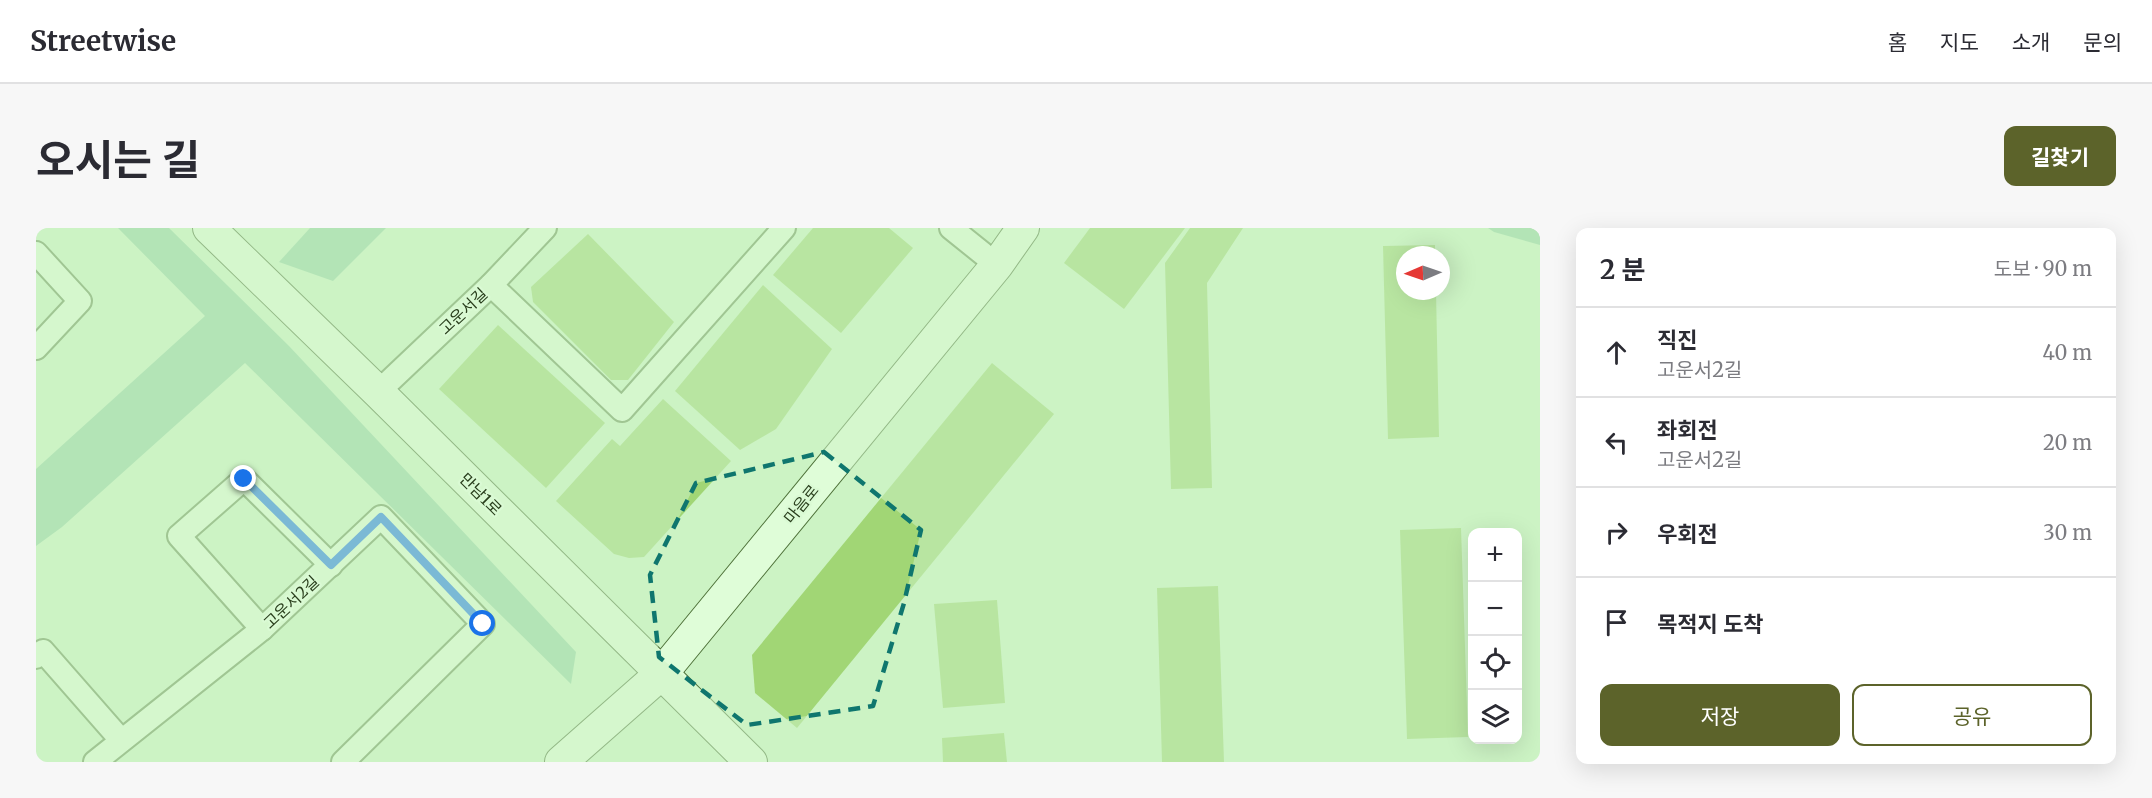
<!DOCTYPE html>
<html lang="ko">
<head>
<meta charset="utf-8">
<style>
	:root { --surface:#fff; --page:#f7f7f7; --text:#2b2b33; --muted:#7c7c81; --line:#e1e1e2; --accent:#5c632a }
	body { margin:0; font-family:Merriweather,"Noto Sans KR",serif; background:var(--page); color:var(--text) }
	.controls { position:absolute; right:18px; bottom:18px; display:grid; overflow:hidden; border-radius:12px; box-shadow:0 6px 24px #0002 }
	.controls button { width:54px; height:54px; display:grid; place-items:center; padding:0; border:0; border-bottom:2px solid var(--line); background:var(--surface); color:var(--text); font:30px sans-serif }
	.compass { position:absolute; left:1360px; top:18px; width:54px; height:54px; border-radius:50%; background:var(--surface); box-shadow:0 6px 24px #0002; rotate:268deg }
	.stop { position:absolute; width:18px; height:18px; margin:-14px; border:4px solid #1a73e8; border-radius:50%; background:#fff }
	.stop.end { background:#1a73e8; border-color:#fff; box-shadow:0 2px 6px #0008 }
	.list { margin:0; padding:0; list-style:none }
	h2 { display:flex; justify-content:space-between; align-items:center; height:78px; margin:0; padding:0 24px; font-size:26px }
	h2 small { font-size:20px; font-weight:400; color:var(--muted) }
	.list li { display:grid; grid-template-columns:39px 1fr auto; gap:18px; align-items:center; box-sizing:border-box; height:90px; padding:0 24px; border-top:2px solid var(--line) }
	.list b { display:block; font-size:22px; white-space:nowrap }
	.list p { margin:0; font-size:20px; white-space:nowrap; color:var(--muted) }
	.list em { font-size:20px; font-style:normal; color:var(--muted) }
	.actions { display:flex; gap:12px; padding:18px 24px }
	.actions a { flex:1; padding:14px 0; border:2px solid var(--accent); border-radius:12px; text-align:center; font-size:21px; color:var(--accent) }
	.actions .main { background:var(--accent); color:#fff }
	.icon { flex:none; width:33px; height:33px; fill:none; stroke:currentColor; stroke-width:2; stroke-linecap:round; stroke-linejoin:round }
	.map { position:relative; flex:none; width:1504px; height:534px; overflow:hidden; border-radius:12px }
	header { display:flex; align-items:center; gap:36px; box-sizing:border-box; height:84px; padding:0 30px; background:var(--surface); border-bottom:2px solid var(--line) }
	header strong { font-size:28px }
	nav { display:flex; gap:33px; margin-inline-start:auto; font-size:21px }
	.intro { display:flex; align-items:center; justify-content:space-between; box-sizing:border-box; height:144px; padding:0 36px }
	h1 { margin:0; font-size:42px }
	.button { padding:15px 27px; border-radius:12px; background:var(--accent); color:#fff; font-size:21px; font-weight:700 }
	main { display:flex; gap:36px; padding:0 36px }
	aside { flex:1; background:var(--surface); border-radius:12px; box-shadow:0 6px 24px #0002 }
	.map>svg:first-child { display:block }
	.green { fill:#96d3a5 }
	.building { fill:#a1d675 }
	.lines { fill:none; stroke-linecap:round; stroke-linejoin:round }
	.street-casing { stroke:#6b9057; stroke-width:26 }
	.secondary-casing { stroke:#4f723a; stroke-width:34 }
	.street { stroke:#dffdd8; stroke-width:22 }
	.secondary { stroke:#dffdd8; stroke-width:32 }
	.route { stroke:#1a73e8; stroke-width:8 }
	.marked { fill:none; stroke:#0f766e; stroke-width:4.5; stroke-dasharray:12 8; stroke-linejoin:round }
	.labels { text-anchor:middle; stroke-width:4.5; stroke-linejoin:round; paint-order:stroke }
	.street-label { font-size:16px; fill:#2a3f1d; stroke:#dafad4 }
</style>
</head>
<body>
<header>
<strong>Streetwise</strong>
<nav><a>홈</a><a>지도</a><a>소개</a><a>문의</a></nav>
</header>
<div class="intro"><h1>오시는 길</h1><a class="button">길찾기</a></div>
<main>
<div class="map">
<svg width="1504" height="534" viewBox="0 0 1504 534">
	<rect width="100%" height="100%" fill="#ccf3c4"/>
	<g class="green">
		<path d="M82,0H133L253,118L540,424L535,456L209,135L26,299L0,318V241L169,88Z"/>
		<path d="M274,0H350L297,53L243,34Z"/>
		<path d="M1452,0H1504V17L1458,4Z"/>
	</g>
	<g class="building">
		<path d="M777,0H853L877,20L805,105L737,47Z"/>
		<path d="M1054,0H1149L1088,81L1028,35Z"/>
		<path d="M1154,0H1207L1171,55L1176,260L1135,261L1129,35Z"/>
		<path d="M552,6L638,94L592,152H575L497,74L495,59Z"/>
		<path d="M1399,17V27H1369V63H1400L1403,209L1352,211L1347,18Z"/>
		<path d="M727,57L796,121L740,201L704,222L639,163Z"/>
		<path d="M462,97L569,195L510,260L403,161Z"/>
		<path d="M956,135L1018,186L761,500L719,465L716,427Z"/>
		<path d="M627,171L695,233L608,329L593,330L578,326L520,273L576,211L584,218Z"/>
		<path d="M1425,300L1432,509L1371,511L1364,302Z"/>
		<path d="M1182,358L1188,534H1126L1121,360Z"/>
		<path d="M961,372L969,475L907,480L898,376Z"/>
		<path d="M968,505L971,534H907L906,510Z"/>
	</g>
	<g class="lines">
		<g class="street-casing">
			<g id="street">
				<path d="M915,0L961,37"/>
				<path d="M0,25L44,73L0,120"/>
				<path d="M455,57L586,182L748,0"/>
				<path d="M342,164L455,57L509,0"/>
				<path d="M226,401L143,308L208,251L295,337"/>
				<path d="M0,429L7,423L85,512"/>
				<path d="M59,534L226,401L345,289L447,396L307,534"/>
			</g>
		</g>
		<g class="secondary-casing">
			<g id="secondary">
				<path d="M173,0L342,164L715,534"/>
				<path d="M525,534L626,445L961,37L987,0"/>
			</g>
		</g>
		<use href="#street" class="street"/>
		<use href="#secondary" class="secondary"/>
	</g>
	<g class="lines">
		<path class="route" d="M208,251L295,337L345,289L447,396"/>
	</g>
	<path d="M0 0H1504V534H0ZM788,224L885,302L868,375L837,478L711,497L623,429L614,347L660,255Z" fill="#ccf3c4" fill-opacity=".55" fill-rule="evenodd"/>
	<path class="marked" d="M788,224L885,302L868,375L837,478L711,497L623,429L614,347L660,255Z"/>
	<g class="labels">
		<g class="street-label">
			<text transform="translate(427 83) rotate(-43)" y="6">고운서길</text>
			<text transform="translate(445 266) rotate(45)" y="6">만남1로</text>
			<text transform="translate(765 276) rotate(-51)" y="6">마음로</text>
			<text transform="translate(255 374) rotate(-43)" y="6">고운서2길</text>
		</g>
	</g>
</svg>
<div class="controls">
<button>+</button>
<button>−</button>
<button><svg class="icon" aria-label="locate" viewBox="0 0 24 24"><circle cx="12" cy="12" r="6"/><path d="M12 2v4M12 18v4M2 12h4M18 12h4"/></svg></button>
<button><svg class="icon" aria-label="layers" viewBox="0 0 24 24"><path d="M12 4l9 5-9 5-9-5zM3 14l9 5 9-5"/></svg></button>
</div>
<svg class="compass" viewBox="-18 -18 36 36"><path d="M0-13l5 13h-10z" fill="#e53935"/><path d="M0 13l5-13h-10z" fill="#7c7c81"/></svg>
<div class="stop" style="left:447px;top:396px"></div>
<div class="stop end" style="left:208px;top:251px"></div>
</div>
<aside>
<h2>2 분<small>도보 · 90 m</small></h2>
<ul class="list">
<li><svg class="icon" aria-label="ahead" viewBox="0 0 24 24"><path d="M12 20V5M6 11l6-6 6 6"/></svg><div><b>직진</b><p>고운서2길</p></div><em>40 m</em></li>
<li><svg class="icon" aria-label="left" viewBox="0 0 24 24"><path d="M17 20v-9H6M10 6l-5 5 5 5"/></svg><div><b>좌회전</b><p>고운서2길</p></div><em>20 m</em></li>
<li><svg class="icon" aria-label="right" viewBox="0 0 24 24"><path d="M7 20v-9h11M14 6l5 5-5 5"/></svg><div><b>우회전</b></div><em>30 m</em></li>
<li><svg class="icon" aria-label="arrive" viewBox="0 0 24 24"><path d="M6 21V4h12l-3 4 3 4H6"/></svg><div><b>목적지 도착</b></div></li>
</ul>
<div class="actions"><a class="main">저장</a><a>공유</a></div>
</aside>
</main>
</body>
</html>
